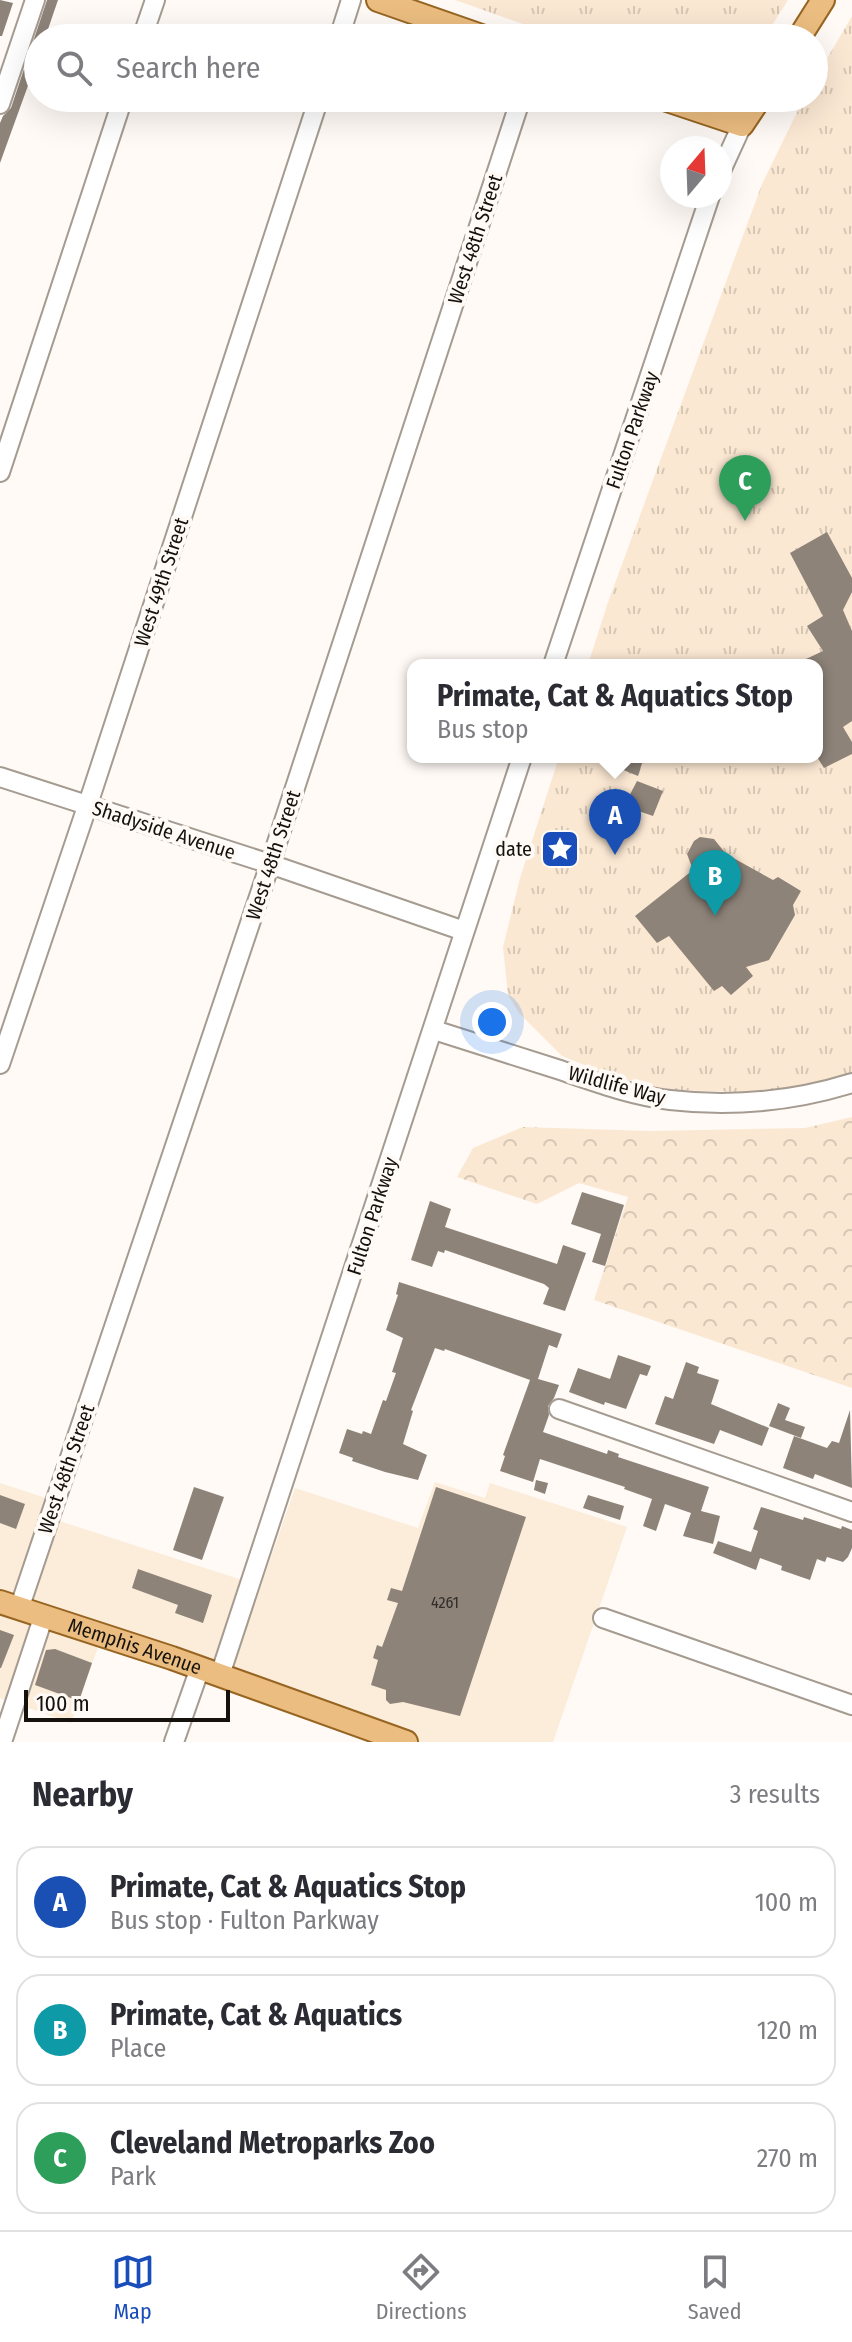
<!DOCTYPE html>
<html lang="en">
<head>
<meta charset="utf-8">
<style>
	:root { --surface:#fff; --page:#f7f7f7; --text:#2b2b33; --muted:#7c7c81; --line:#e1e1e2; --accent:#194dba }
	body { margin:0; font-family:"Fira Sans Condensed",sans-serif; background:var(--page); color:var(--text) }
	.compass { position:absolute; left:660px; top:136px; width:72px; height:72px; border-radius:50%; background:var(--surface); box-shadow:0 8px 32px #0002; rotate:19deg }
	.scale { position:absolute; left:24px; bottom:20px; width:206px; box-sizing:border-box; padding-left:8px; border:4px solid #15120e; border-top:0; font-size:22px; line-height:28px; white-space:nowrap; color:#15120e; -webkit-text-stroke:6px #fffaf6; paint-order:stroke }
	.you { position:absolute; left:492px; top:1022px; width:28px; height:28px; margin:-20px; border:6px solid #fff; border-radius:50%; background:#1a73e8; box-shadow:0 0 0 12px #1a73e833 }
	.badge { display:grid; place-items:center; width:52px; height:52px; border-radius:50%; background:var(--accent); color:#fff; font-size:26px; font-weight:700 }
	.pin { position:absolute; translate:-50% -66px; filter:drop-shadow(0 2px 4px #0008) }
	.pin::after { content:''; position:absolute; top:42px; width:28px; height:24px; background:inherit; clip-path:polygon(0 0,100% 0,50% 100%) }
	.popup { position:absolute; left:407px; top:659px; width:416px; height:104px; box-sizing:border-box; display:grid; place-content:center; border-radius:16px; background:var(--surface); filter:drop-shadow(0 2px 6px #0005); font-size:26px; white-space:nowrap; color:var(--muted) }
	.popup b { font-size:30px; color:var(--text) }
	.popup::after { content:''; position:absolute; left:50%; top:100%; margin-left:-16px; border:16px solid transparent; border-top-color:var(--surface) }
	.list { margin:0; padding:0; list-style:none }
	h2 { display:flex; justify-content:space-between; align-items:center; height:104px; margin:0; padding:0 32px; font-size:34px }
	h2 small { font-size:26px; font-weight:400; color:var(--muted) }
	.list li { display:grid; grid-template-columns:52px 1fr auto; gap:24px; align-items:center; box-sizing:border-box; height:112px; margin:0 16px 16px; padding:0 16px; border:2px solid var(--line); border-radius:24px }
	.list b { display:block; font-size:30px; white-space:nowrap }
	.list p { margin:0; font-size:26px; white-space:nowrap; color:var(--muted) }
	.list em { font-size:26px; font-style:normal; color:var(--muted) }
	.icon { flex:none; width:44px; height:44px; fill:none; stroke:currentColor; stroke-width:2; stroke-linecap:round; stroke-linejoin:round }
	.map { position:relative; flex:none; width:852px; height:1742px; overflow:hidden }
	.search { position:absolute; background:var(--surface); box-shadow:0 8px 32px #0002; left:24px; right:24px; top:24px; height:88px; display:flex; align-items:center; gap:20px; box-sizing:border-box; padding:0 28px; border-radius:44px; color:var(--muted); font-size:30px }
	.sheet { height:488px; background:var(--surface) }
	nav { display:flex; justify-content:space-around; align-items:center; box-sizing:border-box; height:112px; border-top:2px solid var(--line); background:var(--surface); font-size:22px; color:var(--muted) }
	nav a { display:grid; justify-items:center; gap:4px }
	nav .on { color:var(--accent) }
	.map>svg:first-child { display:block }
	.built { fill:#fcecda }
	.forest { fill:url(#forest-crowns) }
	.park { fill:url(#park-tufts) }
	.building { fill:#8d8379 }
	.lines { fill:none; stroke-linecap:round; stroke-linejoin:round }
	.minor-casing { stroke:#a59b90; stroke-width:22 }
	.major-casing { stroke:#976521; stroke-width:26 }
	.minor { stroke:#fff; stroke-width:18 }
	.major { stroke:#ebbd80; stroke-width:22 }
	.labels { text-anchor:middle; stroke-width:8; stroke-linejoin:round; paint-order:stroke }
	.number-label { font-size:16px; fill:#332e29 }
	.street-label { font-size:20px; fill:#15120e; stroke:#fffaf6 }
	.poi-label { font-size:20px; fill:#15120e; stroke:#fffaf6; text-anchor:end }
</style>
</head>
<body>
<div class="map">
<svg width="852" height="1742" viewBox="0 0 852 1742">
	<defs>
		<pattern id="forest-crowns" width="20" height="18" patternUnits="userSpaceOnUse" patternTransform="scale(2)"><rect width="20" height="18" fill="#fbe8d3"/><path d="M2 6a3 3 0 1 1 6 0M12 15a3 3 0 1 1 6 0" fill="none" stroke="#d6c6b4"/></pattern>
		<pattern id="park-tufts" width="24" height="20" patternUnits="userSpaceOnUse" patternTransform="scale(2)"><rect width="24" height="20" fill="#fbe8d3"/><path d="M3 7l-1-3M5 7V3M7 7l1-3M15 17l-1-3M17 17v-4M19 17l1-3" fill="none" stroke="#d6c6b4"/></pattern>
	</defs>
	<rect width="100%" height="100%" fill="#fffaf6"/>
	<path class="built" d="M435,1482L485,1498L490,1483L627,1527L553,1742H382L98,1647L71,1723L0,1698V1483L52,1500L47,1517L261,1586L295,1488L418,1528Z"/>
	<path class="forest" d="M852,1117V1388L594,1300L628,1197L579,1183L537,1204L457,1177L473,1148L523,1127L650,1131L805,1128Z"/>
	<g class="park">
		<path d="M455,0H788L764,38H562Z"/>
		<path d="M852,16V1074L802,1086L742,1092L675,1090L655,1087L609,1075L562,1056L519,1013L508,995L503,947L520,878L559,757H817V665H588L607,605L762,184L804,98H814V81Z"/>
	</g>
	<g class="building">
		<path d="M0,0L13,3L2,36H0Z"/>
		<path d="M47,0H58L45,38H38V58L0,163V123L3,116L11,108Z"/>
		<path d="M827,532L852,578V592L843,610L852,631V721L843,727L852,742V754L824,768L817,757V665H793L823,651L807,626L823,616L790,553Z"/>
		<path d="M624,757H644L638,776L621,769Z"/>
		<path d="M637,781L663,791L653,816L624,806Z"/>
		<path d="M700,837L714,839L726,854L773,880L778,877L801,891L793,905L795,915L769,960L746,967L753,976L731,995L722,986L714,991L669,936L657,943L635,916L693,870L687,854L694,841Z"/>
		<path d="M582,1192L624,1205L605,1266L592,1262L601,1234L571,1224Z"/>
		<path d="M430,1201L451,1209L445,1227L557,1264L563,1245L586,1253L565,1311L543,1304L549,1288L544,1284L445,1250L444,1253L438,1251L432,1267L411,1260Z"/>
		<path d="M399,1282L562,1334L557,1348L549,1345L538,1379L559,1385L554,1398L548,1406L549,1415L543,1432L607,1454L608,1450L619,1454L618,1457L709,1487L701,1511L720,1516L713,1544L683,1536L691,1513L665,1504L656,1531L643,1526L652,1499L624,1489L625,1487L540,1459L533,1482L500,1471L505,1456L503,1455L530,1380L445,1349L444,1351L435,1348L411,1410L413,1411L403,1444L427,1455L418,1480L385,1472L352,1461L353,1458L339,1453L347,1429L362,1434L363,1431L371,1434L383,1400L386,1401L396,1373L392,1372L403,1338L386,1330L398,1295L396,1294Z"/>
		<path d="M618,1355L651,1366L647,1376L640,1374L626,1409L605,1402L604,1405L569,1392L578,1368L610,1379Z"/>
		<path d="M686,1362L699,1367L697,1373L719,1380L711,1404L769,1428L762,1446L720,1430L714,1444L655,1424L665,1396L673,1399Z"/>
		<path d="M778,1403L790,1408L785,1420L805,1427L801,1438L769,1426Z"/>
		<path d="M850,1410L852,1488L815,1474L813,1479L783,1468L794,1436L827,1448L832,1441L839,1443Z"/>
		<path d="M536,1480L548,1483L545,1494L534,1490Z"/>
		<path d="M194,1487L224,1497L202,1560L173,1550Z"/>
		<path d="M436,1487L526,1517L460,1716L403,1702L390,1704L386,1700V1690L371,1685L378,1660L373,1658L377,1645L382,1647L398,1603L387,1600L391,1588L402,1591Z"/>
		<path d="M0,1495L25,1504L16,1529L0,1523Z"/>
		<path d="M588,1495L624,1506L620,1520L583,1508Z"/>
		<path d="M761,1507L803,1520L804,1517L841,1529L842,1526L852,1530V1548L848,1557L843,1562L827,1557L825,1562L817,1559L810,1580L781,1570L782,1566L760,1558L756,1570L713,1553L718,1541L751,1552L758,1531L753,1529Z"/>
		<path d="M138,1569L212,1595L203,1623L175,1613L178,1605L132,1588Z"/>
		<path d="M0,1630L14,1635L1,1668H0Z"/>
		<path d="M55,1649L92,1663L79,1701L35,1685L46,1650Z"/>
	</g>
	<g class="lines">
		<g class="minor-casing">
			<g id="minor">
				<path d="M142,38L155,0"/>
				<path d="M339,38L351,0"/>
				<path d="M0,104L35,0"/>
				<path d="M720,173L742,125"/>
				<path d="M0,472L123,98"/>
				<path d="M553,665L710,196"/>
				<path d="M0,777L270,864L464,931"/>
				<path d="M434,1030C475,1043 516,1056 557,1069C593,1081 632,1096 670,1100C731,1107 794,1101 852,1083"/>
				<path d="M0,1064L92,792L319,98"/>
				<path d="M559,1409L852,1512"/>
				<path d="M19,1609L270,864L521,98"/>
				<path d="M603,1618L852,1705"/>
				<path d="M220,1675L522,757"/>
				<path d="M2,1742L43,1618"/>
				<path d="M174,1742L200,1668"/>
			</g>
		</g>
		<g class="major-casing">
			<g id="major">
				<path d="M378,0L487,38"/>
				<path d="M799,38L823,0"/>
				<path d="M661,98L742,125L760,98"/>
				<path id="s1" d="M0,1602L172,1658L406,1742"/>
			</g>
		</g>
		<use href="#minor" class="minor"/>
		<use href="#major" class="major"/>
	</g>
	<defs>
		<g id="sight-square" transform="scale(2)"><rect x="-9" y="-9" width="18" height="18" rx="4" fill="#194dba" stroke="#fffaf6"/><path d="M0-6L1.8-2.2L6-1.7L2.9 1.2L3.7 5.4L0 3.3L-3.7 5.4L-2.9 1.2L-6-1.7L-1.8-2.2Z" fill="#fff"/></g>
	</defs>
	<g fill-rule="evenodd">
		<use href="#sight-square" x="560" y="849"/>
	</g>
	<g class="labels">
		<g class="number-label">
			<text x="445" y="1608">4261</text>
		</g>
		<g class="street-label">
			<text transform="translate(475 239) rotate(-72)" y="7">West 48th Street</text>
			<text transform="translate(632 430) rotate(-71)" y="7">Fulton Parkway</text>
			<text transform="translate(161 582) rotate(-72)" y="7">West 49th Street</text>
			<text transform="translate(164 830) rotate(18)" y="7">Shadyside Avenue</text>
			<text transform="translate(273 855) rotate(-72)" y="7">West 48th Street</text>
			<text transform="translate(617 1085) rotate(15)" y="7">Wildlife Way</text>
			<text transform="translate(372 1216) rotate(-72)" y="7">Fulton Parkway</text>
			<text transform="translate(66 1469) rotate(-71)" y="7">West 48th Street</text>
			<text dy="7" stroke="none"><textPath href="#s1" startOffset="142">Memphis Avenue</textPath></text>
		</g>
		<g class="poi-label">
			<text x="532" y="856">date</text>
		</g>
	</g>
</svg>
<svg class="compass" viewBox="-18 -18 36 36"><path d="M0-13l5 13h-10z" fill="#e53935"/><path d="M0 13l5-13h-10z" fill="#7c7c81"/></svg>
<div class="scale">100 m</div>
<div class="you"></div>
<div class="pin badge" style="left:615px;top:855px;background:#1a4fb4">A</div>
<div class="popup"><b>Primate, Cat &amp; Aquatics Stop</b>Bus stop</div>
<div class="pin badge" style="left:715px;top:916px;background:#0f9aa8">B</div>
<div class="pin badge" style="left:745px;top:521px;background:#2e9e5b">C</div>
<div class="search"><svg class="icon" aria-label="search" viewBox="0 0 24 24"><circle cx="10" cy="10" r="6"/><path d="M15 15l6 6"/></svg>Search here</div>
</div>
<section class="sheet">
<h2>Nearby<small>3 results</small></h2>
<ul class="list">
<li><span class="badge" style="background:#1a4fb4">A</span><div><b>Primate, Cat &amp; Aquatics Stop</b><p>Bus stop · Fulton Parkway</p></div><em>100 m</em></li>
<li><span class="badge" style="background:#0f9aa8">B</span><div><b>Primate, Cat &amp; Aquatics</b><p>Place</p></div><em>120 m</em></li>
<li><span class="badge" style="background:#2e9e5b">C</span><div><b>Cleveland Metroparks Zoo</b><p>Park</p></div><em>270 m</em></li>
</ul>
</section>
<nav>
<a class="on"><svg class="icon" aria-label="map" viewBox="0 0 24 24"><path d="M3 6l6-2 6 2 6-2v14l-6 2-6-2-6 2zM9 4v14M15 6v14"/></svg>Map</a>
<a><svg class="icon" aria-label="directions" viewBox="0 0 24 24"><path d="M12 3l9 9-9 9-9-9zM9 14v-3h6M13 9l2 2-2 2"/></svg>Directions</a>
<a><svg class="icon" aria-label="saved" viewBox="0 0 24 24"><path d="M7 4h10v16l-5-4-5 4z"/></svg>Saved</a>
</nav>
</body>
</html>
